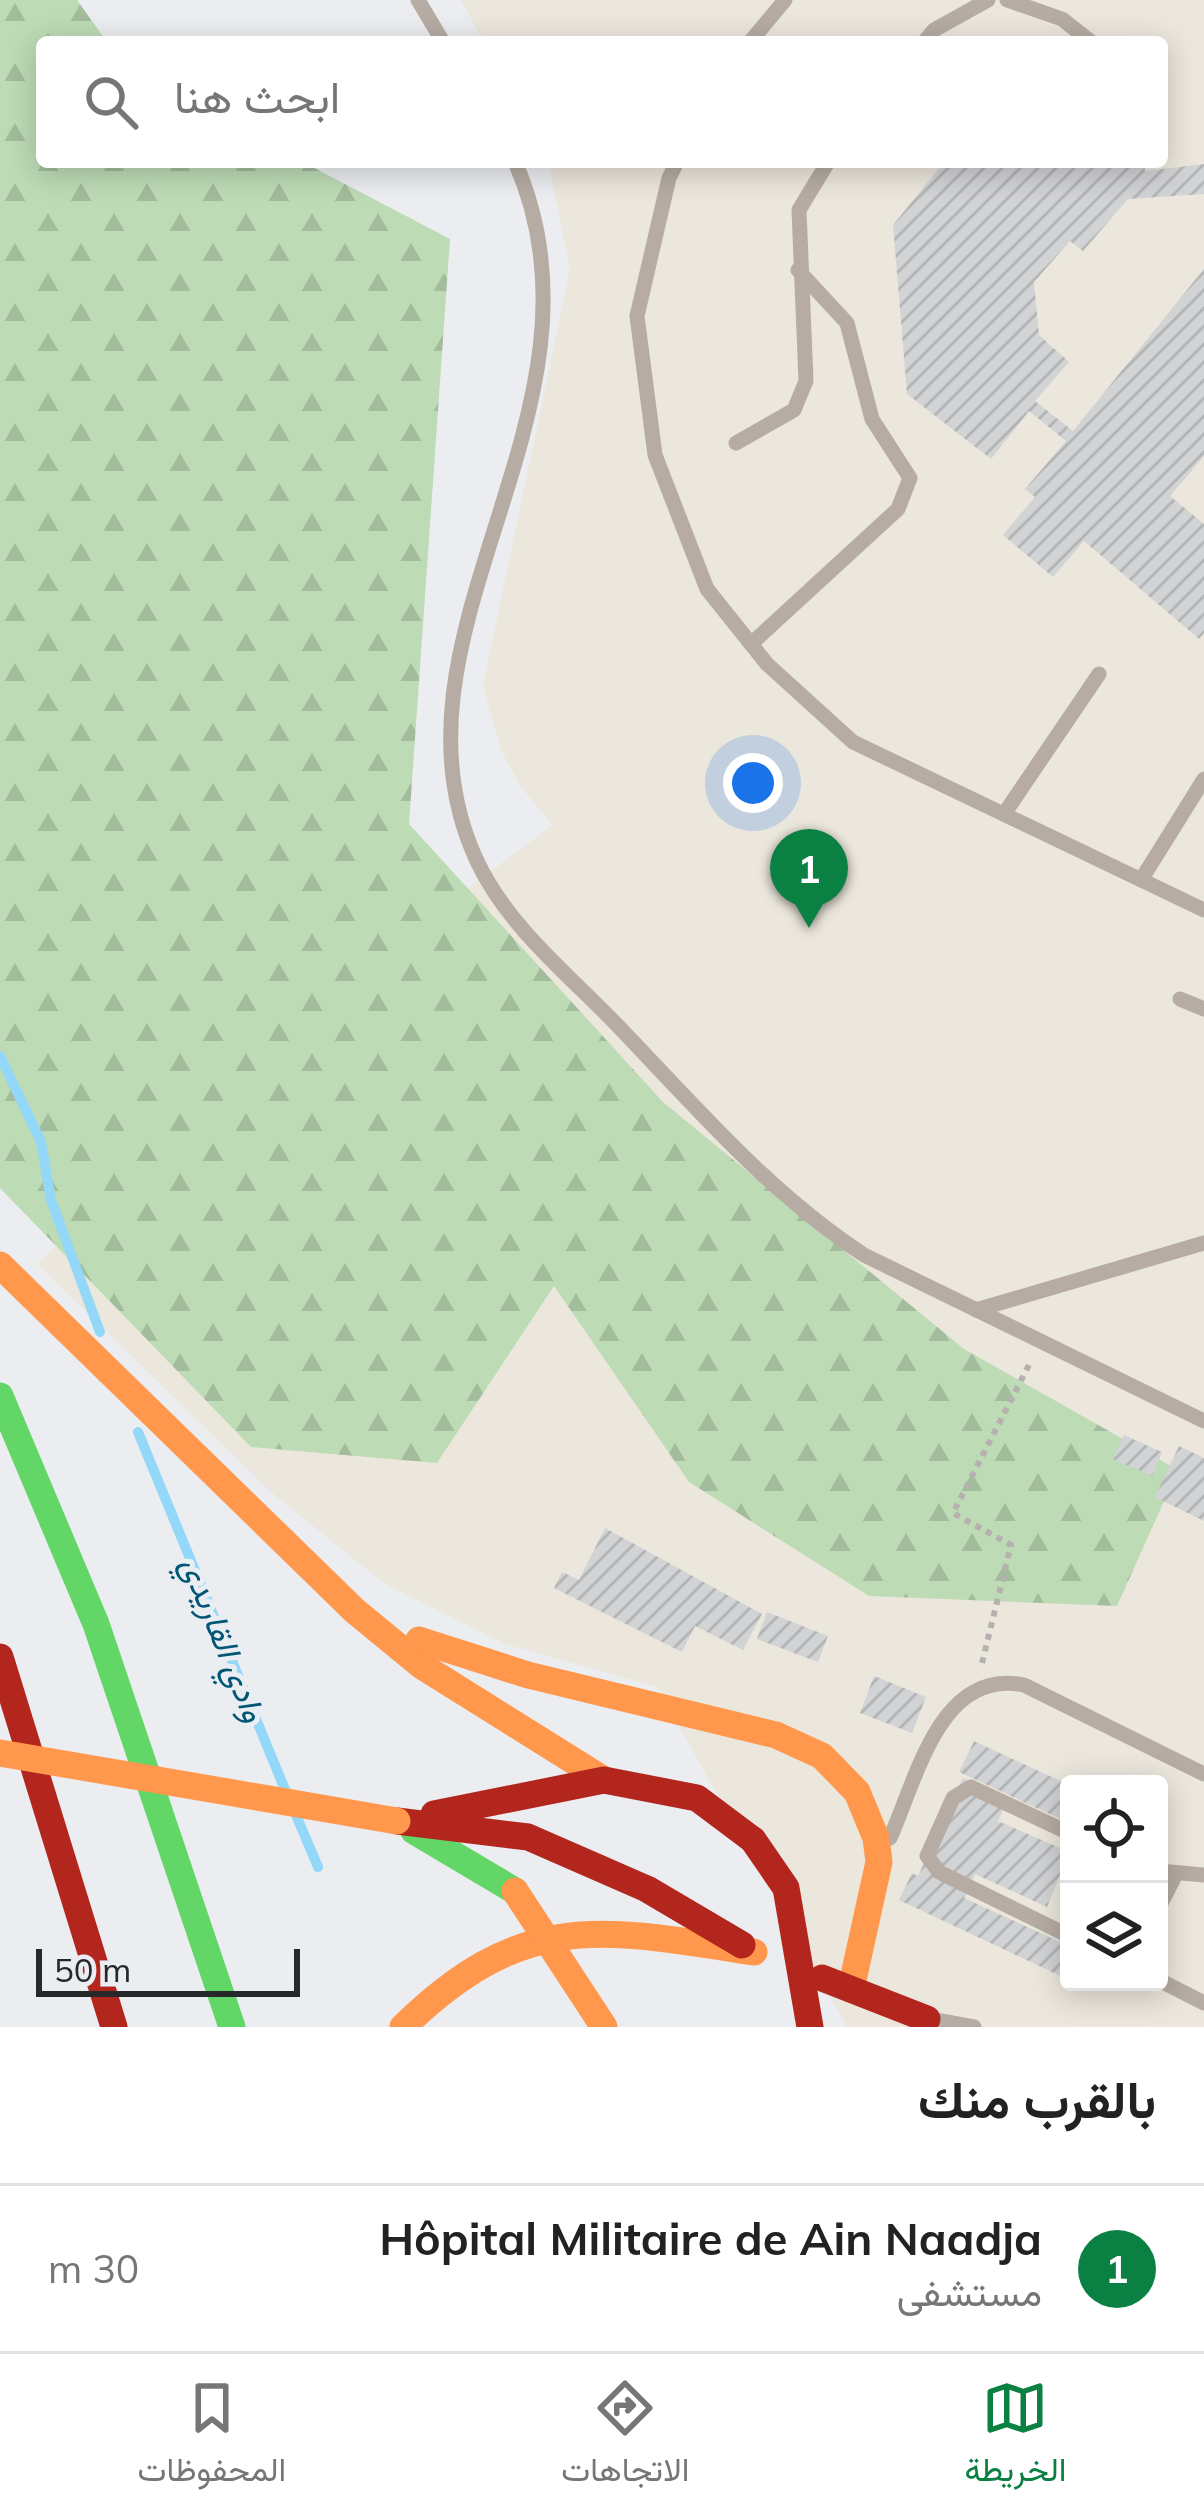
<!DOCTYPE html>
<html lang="ar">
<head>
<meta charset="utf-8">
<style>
	:root { --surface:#fff; --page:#f2f2f2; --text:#222; --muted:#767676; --line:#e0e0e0; --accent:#0b8043 }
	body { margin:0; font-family:Mulish,Vazirmatn,sans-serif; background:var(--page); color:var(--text); direction:rtl }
	.controls { position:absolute; right:36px; bottom:36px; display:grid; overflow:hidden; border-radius:12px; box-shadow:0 6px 30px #0003 }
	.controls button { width:108px; height:108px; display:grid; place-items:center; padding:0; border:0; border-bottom:3px solid var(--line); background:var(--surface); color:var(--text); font:60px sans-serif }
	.scale { position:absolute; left:36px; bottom:30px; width:264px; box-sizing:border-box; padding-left:12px; border:6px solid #27282a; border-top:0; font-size:33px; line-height:42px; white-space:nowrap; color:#27282a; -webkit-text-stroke:9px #eaedf1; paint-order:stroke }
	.you { position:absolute; left:753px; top:783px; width:42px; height:42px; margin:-30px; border:9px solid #fff; border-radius:50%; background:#1a73e8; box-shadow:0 0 0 18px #1a73e833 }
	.badge { display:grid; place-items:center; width:78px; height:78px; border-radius:50%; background:var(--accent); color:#fff; font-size:39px; font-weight:700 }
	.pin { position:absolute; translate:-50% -99px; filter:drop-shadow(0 3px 6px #0008) }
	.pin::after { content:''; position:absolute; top:63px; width:42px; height:36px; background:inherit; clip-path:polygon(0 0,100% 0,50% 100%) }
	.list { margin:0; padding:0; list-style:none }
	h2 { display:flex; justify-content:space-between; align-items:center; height:156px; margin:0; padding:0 48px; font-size:51px }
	h2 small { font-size:39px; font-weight:400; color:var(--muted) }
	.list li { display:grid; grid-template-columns:78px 1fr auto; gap:36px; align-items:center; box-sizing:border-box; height:168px; padding:0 48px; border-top:3px solid var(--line) }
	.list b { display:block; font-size:45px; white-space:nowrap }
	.list p { margin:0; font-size:39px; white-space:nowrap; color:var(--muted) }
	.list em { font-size:39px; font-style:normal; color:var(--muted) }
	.icon { flex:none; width:66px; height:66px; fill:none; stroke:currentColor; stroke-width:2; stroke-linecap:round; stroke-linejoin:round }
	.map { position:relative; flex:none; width:1204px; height:2027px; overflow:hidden; direction:ltr }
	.search { position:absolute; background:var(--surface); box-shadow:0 6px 30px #0003; left:36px; right:36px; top:36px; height:132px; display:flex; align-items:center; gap:30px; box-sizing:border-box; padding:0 42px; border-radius:12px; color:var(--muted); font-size:45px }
	.sheet { height:324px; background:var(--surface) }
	nav { display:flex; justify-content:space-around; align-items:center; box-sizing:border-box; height:168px; border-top:3px solid var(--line); background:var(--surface); font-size:33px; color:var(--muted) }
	nav a { display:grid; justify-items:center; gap:6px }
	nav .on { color:var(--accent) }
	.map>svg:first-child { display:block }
	.medical { fill:#ece7dd; fill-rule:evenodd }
	.forest { fill:url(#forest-firs) }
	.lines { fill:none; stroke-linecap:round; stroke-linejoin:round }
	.stream { stroke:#93d8f9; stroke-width:10 }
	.building { fill:url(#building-hatch) }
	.path { stroke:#b6b1ae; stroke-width:6; stroke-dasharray:6 6; stroke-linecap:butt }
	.lane { stroke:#b6aca3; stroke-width:15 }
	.fast { stroke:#63d668; stroke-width:27 }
	.slow { stroke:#ff974d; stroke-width:27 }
	.jam { stroke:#b3261e; stroke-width:27 }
	.slow-bridge { stroke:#ff974d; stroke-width:27 }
	.jam-bridge { stroke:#b3261e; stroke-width:27 }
	.labels { text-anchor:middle; stroke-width:10; stroke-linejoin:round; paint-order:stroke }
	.water-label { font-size:33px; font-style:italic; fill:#005674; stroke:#eaedf1 }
</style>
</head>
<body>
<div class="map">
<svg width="1204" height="2027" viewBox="0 0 1204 2027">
	<defs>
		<pattern id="forest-firs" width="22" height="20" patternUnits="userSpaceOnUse" patternTransform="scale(3)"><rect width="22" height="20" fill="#bddbb5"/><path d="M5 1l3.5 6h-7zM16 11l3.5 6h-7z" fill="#a2bc9c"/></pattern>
		<pattern id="building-hatch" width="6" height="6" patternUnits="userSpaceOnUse" patternTransform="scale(3)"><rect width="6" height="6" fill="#d2d3d5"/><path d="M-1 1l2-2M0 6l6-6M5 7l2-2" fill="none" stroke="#b4b5b7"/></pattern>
	</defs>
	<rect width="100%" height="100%" fill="#ebedf0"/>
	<path class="medical" d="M461,0H1204V2027H847L657,1687L505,1644L385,1584L272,1493L37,1264L274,1031L553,825L521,787L501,750L483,685L570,269L548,162H1162V42H484ZM1069,1784H1159V1982H1069Z"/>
	<path class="forest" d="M0,0H77L107,42H42V162H303L450,239L409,824L663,1102L964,1349L1178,1470L1117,1606L869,1596L689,1482L554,1286L437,1463L251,1447L0,1188Z"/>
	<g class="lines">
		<g class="stream">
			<path d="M0,1056L41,1142L51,1200L100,1332"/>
			<path d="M138,1432L286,1792"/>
			<path d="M296,1815L318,1867"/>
		</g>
	</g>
	<g class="building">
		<path d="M944,162H1144L1145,171L1204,164V194L1128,199L1083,251L1070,241L1034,282L1039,335L1069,362L1035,401L1073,431L1204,269V456L1170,496L1204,524V633L1199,639L1084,541L1053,577L1003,535L1035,497L1025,489L1066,441L1029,411L991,459L907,394L893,225Z"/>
		<path d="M1124,1435L1162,1452L1152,1476L1113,1459Z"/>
		<path d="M1179,1446L1204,1458V1521L1155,1497Z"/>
		<path d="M605,1528L762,1614L743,1650L695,1626L682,1652L554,1588L562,1572L579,1580Z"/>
		<path d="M767,1612L828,1636L818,1662L757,1639Z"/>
		<path d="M874,1676L926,1697L912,1733L860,1713Z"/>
		<path d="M974,1741L1069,1785V1823L959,1772Z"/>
		<path d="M963,1778L1008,1799L998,1821L1069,1852L1047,1907L975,1874L964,1898L1069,1946V1980L899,1900L912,1873L918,1876Z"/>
	</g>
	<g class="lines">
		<path class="path" d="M982,1663L1011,1545L953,1513L1031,1361"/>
		<g class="lane">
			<path d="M418,0L443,42"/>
			<path d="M1007,0L1062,19L1091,42"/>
			<path d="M750,42L785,0"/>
			<path d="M924,42L934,30L988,0"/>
			<path d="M515,162C625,410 371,635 477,861C508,927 568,974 618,1026C696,1107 769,1193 864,1255L1204,1421"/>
			<path d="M677,162L669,178L637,316L655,455L707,589L767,664L853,742L1204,910"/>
			<path d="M736,443L794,410L806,381L799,210L828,162"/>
			<path d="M751,644L898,509L910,478L872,419L847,323L798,270"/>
			<path d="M1004,814L1099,674"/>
			<path d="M1141,880L1204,779"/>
			<path d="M1180,999L1204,1009"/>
			<path d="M976,1310L1204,1243"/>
			<path d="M1069,1833L971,1787L953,1798L927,1856L939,1872L1069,1936"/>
			<path d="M890,1838C917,1778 940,1668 1024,1685L1204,1774"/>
			<path d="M1159,1871L1204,1875"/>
			<path d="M1159,1907L1176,1874"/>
			<path d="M1159,1980L1204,2003"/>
			<path d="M930,2019L974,2027"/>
		</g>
		<g class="fast">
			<path d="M0,1396L96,1624L232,2027"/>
			<path d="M414,1831L515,1891"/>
		</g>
		<g class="slow">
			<path d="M0,1265L355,1611L422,1666L604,1780"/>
			<path d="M419,1640L528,1675L776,1735L822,1756L857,1792L876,1838L879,1862L851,1989"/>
			<path d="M403,2027C523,1910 600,1928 754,1952"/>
		</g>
		<g class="jam">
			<path d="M0,1657L114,2027"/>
			<path d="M434,1814L604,1780L697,1798L753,1840"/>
			<path d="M397,1821L528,1837L647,1889L742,1945"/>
			<path d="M822,1978L927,2019"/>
		</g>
		<g class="slow-bridge">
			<path d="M0,1753L397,1821"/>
			<path d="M515,1891L604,2027"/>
		</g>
		<path class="jam-bridge" d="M753,1840L786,1888L810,2027"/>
	</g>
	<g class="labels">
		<g class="water-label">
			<text transform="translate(224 1639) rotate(68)" y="12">وادي القاريدي</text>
		</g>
	</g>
</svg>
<div class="controls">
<button><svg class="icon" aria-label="locate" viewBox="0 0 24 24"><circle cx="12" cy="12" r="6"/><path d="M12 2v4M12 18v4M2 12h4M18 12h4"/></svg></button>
<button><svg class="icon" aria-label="layers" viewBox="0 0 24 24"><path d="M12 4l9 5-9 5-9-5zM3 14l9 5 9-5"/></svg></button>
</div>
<div class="scale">50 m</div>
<div class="you"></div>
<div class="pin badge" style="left:809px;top:928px">1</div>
<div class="search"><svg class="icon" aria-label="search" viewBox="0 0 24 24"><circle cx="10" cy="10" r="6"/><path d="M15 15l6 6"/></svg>ابحث هنا</div>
</div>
<section class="sheet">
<h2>بالقرب منك<small></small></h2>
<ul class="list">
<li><span class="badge">1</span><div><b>Hôpital Militaire de Ain Naadja</b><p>مستشفى</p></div><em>30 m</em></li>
</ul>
</section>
<nav>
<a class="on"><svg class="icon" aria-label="map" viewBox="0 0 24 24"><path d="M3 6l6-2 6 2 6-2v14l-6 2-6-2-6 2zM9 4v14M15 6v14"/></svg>الخريطة</a>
<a><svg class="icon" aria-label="directions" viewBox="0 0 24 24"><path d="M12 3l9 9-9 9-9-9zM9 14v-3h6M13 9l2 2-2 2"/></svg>الاتجاهات</a>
<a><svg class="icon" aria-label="saved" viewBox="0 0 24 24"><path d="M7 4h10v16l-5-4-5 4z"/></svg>المحفوظات</a>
</nav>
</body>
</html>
